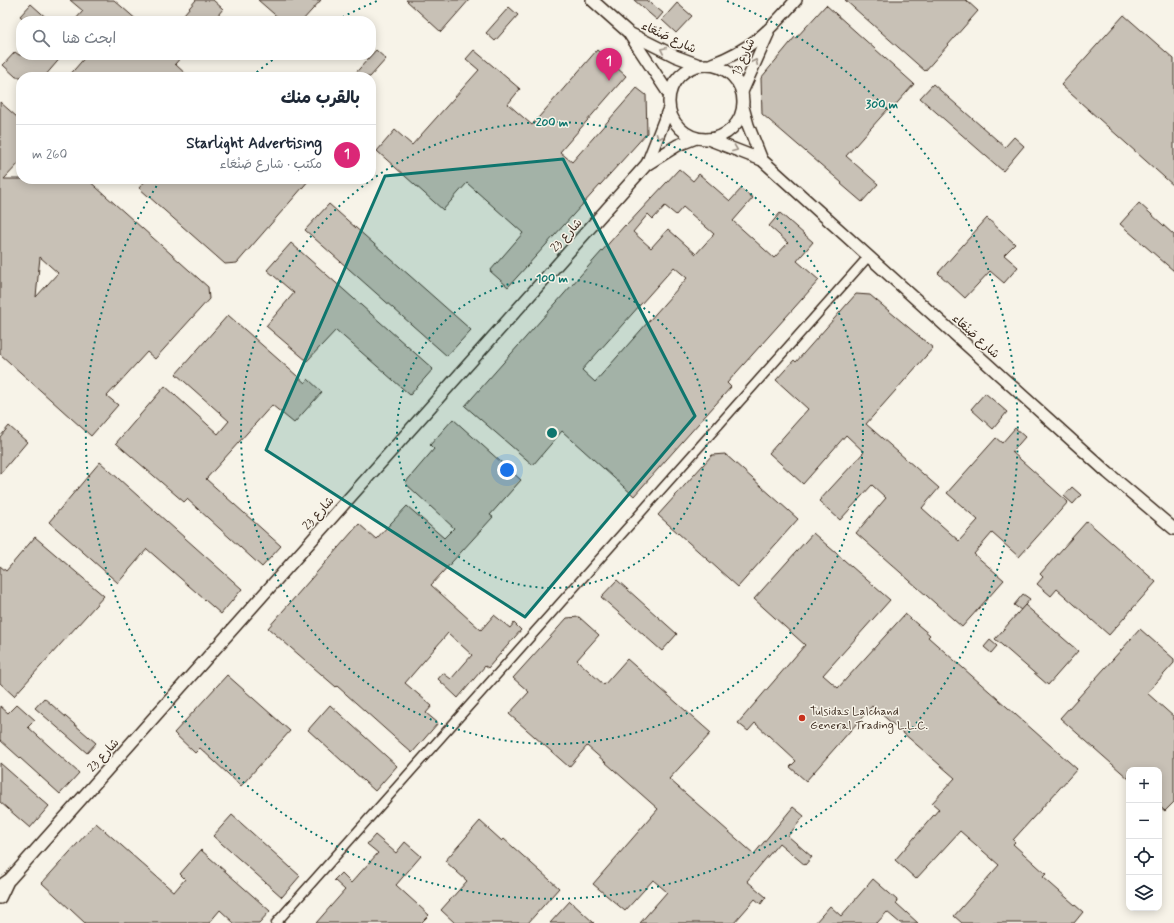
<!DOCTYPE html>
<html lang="ar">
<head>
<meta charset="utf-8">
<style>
	:root { --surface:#fff; --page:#f2f2f3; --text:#1f2937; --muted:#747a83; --line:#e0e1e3; --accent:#db2777 }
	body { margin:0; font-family:Mynerve,"Playpen Sans Arabic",sans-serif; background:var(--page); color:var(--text); direction:rtl }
	.controls { position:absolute; right:12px; bottom:12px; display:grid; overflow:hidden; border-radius:8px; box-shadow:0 2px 10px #0003 }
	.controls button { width:36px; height:36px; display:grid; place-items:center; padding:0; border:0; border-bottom:1px solid var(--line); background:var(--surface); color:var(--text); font:20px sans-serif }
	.you { position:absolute; left:507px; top:470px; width:14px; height:14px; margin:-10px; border:3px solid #fff; border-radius:50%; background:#1a73e8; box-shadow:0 0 0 6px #1a73e833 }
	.badge { display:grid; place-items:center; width:26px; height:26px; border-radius:50%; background:var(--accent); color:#fff; font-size:13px; font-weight:700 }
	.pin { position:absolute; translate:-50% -33px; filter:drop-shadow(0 1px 2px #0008) }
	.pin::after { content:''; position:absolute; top:21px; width:14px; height:12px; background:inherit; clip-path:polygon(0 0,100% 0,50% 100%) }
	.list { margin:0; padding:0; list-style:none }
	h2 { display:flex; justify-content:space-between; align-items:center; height:52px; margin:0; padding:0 16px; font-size:17px }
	h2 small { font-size:13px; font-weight:400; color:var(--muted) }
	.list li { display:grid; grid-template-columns:26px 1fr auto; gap:12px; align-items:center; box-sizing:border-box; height:60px; padding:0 16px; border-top:1px solid var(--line) }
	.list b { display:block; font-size:15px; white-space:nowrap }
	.list p { margin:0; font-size:13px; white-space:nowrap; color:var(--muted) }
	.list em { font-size:13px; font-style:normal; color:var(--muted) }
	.icon { flex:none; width:22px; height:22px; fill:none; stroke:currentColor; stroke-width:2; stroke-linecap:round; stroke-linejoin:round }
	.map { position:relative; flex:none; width:1174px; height:923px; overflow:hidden; direction:ltr }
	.search { position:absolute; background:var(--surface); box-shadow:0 2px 10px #0003; left:16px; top:16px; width:360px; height:44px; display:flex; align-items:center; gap:10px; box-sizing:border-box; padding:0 14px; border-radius:16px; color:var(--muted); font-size:15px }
	.panel { position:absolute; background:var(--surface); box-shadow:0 2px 10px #0003; left:16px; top:72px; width:360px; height:112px; border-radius:16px; direction:rtl }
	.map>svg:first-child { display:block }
	.building { fill:#c8c1b6; stroke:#3b2a1e; fill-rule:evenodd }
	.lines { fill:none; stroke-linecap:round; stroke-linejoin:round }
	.minor-casing { stroke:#3b2a1e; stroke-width:11 }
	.tertiary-casing { stroke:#3b2a1e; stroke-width:14 }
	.minor { stroke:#f7f3e8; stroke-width:8 }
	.tertiary { stroke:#f7f3e8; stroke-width:11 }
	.oneway { stroke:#998e83 }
	.marked { fill:#0f766e; fill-opacity:0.2; stroke:#0f766e; stroke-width:3; stroke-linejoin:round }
	.ring { fill:none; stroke:#0f766e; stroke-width:2; stroke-dasharray:2 4 }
	.poi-dot { fill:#c8321e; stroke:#f7f3e8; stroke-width:1.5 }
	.labels { text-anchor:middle; stroke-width:3; stroke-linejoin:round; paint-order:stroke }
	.street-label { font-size:12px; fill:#3b2a1e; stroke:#f7f3e8 }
	.poi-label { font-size:12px; fill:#3b2a1e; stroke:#f7f3e8; text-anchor:start }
	.centre { fill:#0f766e; stroke:#f7f3e8; stroke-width:2 }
	.ring-label { font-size:12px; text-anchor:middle; font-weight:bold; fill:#0f766e; stroke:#f7f3e8; stroke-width:3; stroke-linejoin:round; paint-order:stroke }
</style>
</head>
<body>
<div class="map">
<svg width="1174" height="923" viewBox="0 0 1174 923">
	<rect width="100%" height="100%" fill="#f7f3e8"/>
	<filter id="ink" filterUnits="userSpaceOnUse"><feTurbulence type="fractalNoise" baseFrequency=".025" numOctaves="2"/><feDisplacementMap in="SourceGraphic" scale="8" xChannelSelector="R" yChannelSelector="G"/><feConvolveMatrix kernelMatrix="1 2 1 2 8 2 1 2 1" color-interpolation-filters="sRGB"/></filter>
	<g filter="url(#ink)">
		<g class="building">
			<path d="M70,0H114L138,21H74L83,11Z"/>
			<path d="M196,0H213L223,9L213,21H178Z"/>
			<path d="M258,0H321L302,21H282Z"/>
			<path d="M406,0H469L441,32Z"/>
			<path d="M634,0H647L663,13L657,20Z"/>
			<path d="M845,0H966L978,11L925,71Z"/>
			<path d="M677,3L692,16L676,33L662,20Z"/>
			<path d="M31,4L50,21H26L20,16Z"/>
			<path d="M826,5L914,84L890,111L888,109L846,156L878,184L862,202L841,184L842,183L762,114L761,78L795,37L796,38Z"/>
			<path d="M509,7L518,15L495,41L486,33Z"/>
			<path d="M1124,15L1174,59V186L1061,85Z"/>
			<path d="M376,50L386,59L370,77H352Z"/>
			<path d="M474,50L520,89L508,104L532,125L597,50L626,76L560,152L572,162L637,88L646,95L647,133L508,287L490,271L523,233L467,183L443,210L377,151L395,130L412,145L479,70L466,59Z"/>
			<path d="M15,52L19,55H63L44,77H16L3,65Z"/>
			<path d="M87,55H183L175,64L189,77H68Z"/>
			<path d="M933,84L1005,147L1014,137L1024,146L1003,171L920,98Z"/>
			<path d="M0,102L17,117L21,114V161L4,179H87L208,287L209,299L155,359L147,352L107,396L118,405L91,436L0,354ZM40,257L58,273L36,297Z"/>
			<path d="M679,169L693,181L699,174L730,201L741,189L753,198L733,221L774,258L788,243L769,226L780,213L813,242L797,261L819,280L727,383L731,387L634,496L562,431L533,465L465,406L625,225L626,226ZM665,206L676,215L683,207L714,234L696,254L668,229L651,248L633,232L648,214L653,219ZM674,267L687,278L595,382L582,370Z"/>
			<path d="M147,179H310L237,263L225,264L139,188Z"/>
			<path d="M1139,203L1174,235V271L1120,224Z"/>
			<path d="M329,204L471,330L447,356L305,230Z"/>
			<path d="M987,218L1015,244L1004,255L1018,267L1004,283L990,271L965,298L938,273Z"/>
			<path d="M291,243L433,369L410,395L336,330L307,361L266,326L294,293L267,270Z"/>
			<path d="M856,294L870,295L933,348L866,424L939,488L922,508L959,541L978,520L947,493L996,438L1002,443L1015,428L1025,437L1012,452L1068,502L1019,557L992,533L974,554L1004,580L962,627L856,533L886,498L872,485L840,520L819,501L864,452L846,435L803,484L769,453L808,409L776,380L794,360L796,362Z"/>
			<path d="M228,315L305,383L308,379L322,392L294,423L272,405L206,479L281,546L262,567L187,499L184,502L116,443L165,386L218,434L229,421L176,374Z"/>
			<path d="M985,393L1007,412L993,429L971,409Z"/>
			<path d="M453,419L521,480L490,515L493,517L431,585L481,630L494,615L510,628L514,623L521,630L488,668L485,666L458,698L438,679L443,673L451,679L472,655L448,633L405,683L432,706L426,713L438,723L412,753L337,686L336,687L268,628L359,524L376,539L407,506L444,538L454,528L405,483L434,449L430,445Z"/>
			<path d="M9,426L27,442L0,474V437Z"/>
			<path d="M725,454L798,519L738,587L658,515L712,455Z"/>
			<path d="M100,462L242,589L221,614L147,549L118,583L49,522Z"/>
			<path d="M1072,487L1081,495L1073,504L1064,496Z"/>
			<path d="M1087,521L1156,582L1109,635L1057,589L1051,596L1037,584L1043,577L1040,574Z"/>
			<path d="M813,533L890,600L823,675L838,688L905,614L930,635L928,637L1077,769L1013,840L1015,842L1013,844L1046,874L1043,877L1083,912L1074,923H962L954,916L999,865L960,831L916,879L895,860L939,809L932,803L955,778L872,706L806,781L790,767L796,761L755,723L748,731L738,723L805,645L754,599Z"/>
			<path d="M35,537L104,596L14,696L0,683V566L6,571Z"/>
			<path d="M617,580L677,634L662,651L601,597Z"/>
			<path d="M1023,594L1030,599L1021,610L1014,605Z"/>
			<path d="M1025,605L1078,651L1048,685L995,639Z"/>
			<path d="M579,617L599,635L577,660L604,685L627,659L711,733L669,779L754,854L793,807L804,816L788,836L812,857L805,865L779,843L747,881L766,897L761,904L755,899L734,923H640L667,892L653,880L625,911L593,884L658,809L587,746L569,767L509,714L529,692L513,678L567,618Z"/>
			<path d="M1140,629L1174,659V663L1147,693L1174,717V802L1165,811L1159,806V770H1129V779L1060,718Z"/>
			<path d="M990,640L997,646L991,653L984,647Z"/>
			<path d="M227,675L290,731L241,786L200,748L195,753L174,733Z"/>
			<path d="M44,698L96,743L87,753L35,708Z"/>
			<path d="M17,704L35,720L28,727L79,773L60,794L0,740V706L8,713Z"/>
			<path d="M330,705L397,766L375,791L308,730Z"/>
			<path d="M0,763L49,806L30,828L0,802Z"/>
			<path d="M232,815L300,876L282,897L213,836Z"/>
			<path d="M480,821L502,841L504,839L559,888L528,923H455L441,910L467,881L445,861Z"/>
			<path d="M96,823L174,892L185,879L180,874L201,850L270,911L259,923H234L220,910L209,923H85L42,883Z"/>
			<path d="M375,835L396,853L405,842L421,856L396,885L429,915L421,923H316L345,890L334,880L341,873L351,883L378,853L367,844Z"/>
			<path d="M873,879L897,900L896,903L918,923H900L887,912L877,923H815L830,906L841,916Z"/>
			<path d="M570,901L594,923H550Z"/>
		</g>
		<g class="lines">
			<g class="minor-casing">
				<path id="minor" d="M276,923L868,257"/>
			</g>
			<g class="tertiary-casing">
				<g id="tertiary">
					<path d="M592,0L629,33L675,56L699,65"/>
					<path d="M630,35L669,94"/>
					<path d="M712,64C752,49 769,31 796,0"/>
					<circle cx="706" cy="102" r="37"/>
					<path d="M742,92L768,34"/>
					<path d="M743,107L748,125L762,160"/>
					<path d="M708,139L762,160L1108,473L1174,529"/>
					<path d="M647,164L669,108"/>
					<path d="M0,886L10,879L646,165L678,145L696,138"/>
					<path d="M0,898L8,881"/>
				</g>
			</g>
			<use href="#minor" class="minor"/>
			<use href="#tertiary" class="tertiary"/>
		</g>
		<defs><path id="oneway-chevron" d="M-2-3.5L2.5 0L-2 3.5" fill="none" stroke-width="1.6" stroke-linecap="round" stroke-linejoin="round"/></defs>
		<g class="oneway">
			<use href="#oneway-chevron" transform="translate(663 50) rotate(-155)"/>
			<use href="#oneway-chevron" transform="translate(755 62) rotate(-65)"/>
			<use href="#oneway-chevron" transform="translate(659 137) rotate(112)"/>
			<use href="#oneway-chevron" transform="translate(735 149) rotate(21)"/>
		</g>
	</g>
	<path class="marked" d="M563,159L695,416L525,617L266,450L385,176Z"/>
	<g class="ring">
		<circle cx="552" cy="433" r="155"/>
		<circle cx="552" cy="433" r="311"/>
		<path d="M252 76A466 466 0 0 1 278 56M337 20A466 466 0 0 1 377 1M727 1A466 466 0 1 1 161 179"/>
	</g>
	<circle class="poi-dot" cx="802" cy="718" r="4"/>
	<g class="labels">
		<g class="street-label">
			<text transform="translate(669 37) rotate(25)" y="4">شارع صَنْعَاء</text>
			<text transform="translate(743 57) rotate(-66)" y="4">شارع 13</text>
			<text transform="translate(566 235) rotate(-48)" y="4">شارع 23</text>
			<text transform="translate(976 336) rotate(42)" y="4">شارع صَنْعَاء</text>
			<text transform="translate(318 513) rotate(-48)" y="4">شارع 23</text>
			<text transform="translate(103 755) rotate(-48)" y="4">شارع 23</text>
		</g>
		<g class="poi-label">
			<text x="810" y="715">Tulsidas Lalchand<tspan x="810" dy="14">General Trading L.L.C.</tspan></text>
		</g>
	</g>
	<circle cx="552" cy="433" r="6" class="centre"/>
	<g class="ring-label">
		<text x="882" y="108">300 m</text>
		<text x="552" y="126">200 m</text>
		<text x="552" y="282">100 m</text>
	</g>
</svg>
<div class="controls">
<button>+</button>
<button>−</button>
<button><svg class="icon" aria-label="locate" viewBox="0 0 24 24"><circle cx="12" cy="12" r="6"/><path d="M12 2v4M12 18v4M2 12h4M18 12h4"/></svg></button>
<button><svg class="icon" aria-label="layers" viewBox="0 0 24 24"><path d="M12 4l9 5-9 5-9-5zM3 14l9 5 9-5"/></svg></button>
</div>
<div class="you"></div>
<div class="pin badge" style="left:609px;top:81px">1</div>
<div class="search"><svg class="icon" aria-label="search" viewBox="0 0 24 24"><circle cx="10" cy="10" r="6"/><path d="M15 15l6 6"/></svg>ابحث هنا</div>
<section class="panel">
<h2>بالقرب منك<small></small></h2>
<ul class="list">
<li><span class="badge">1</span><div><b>Starlight Advertising</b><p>مكتب · شارع صَنْعَاء</p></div><em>260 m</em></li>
</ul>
</section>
</div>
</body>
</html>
